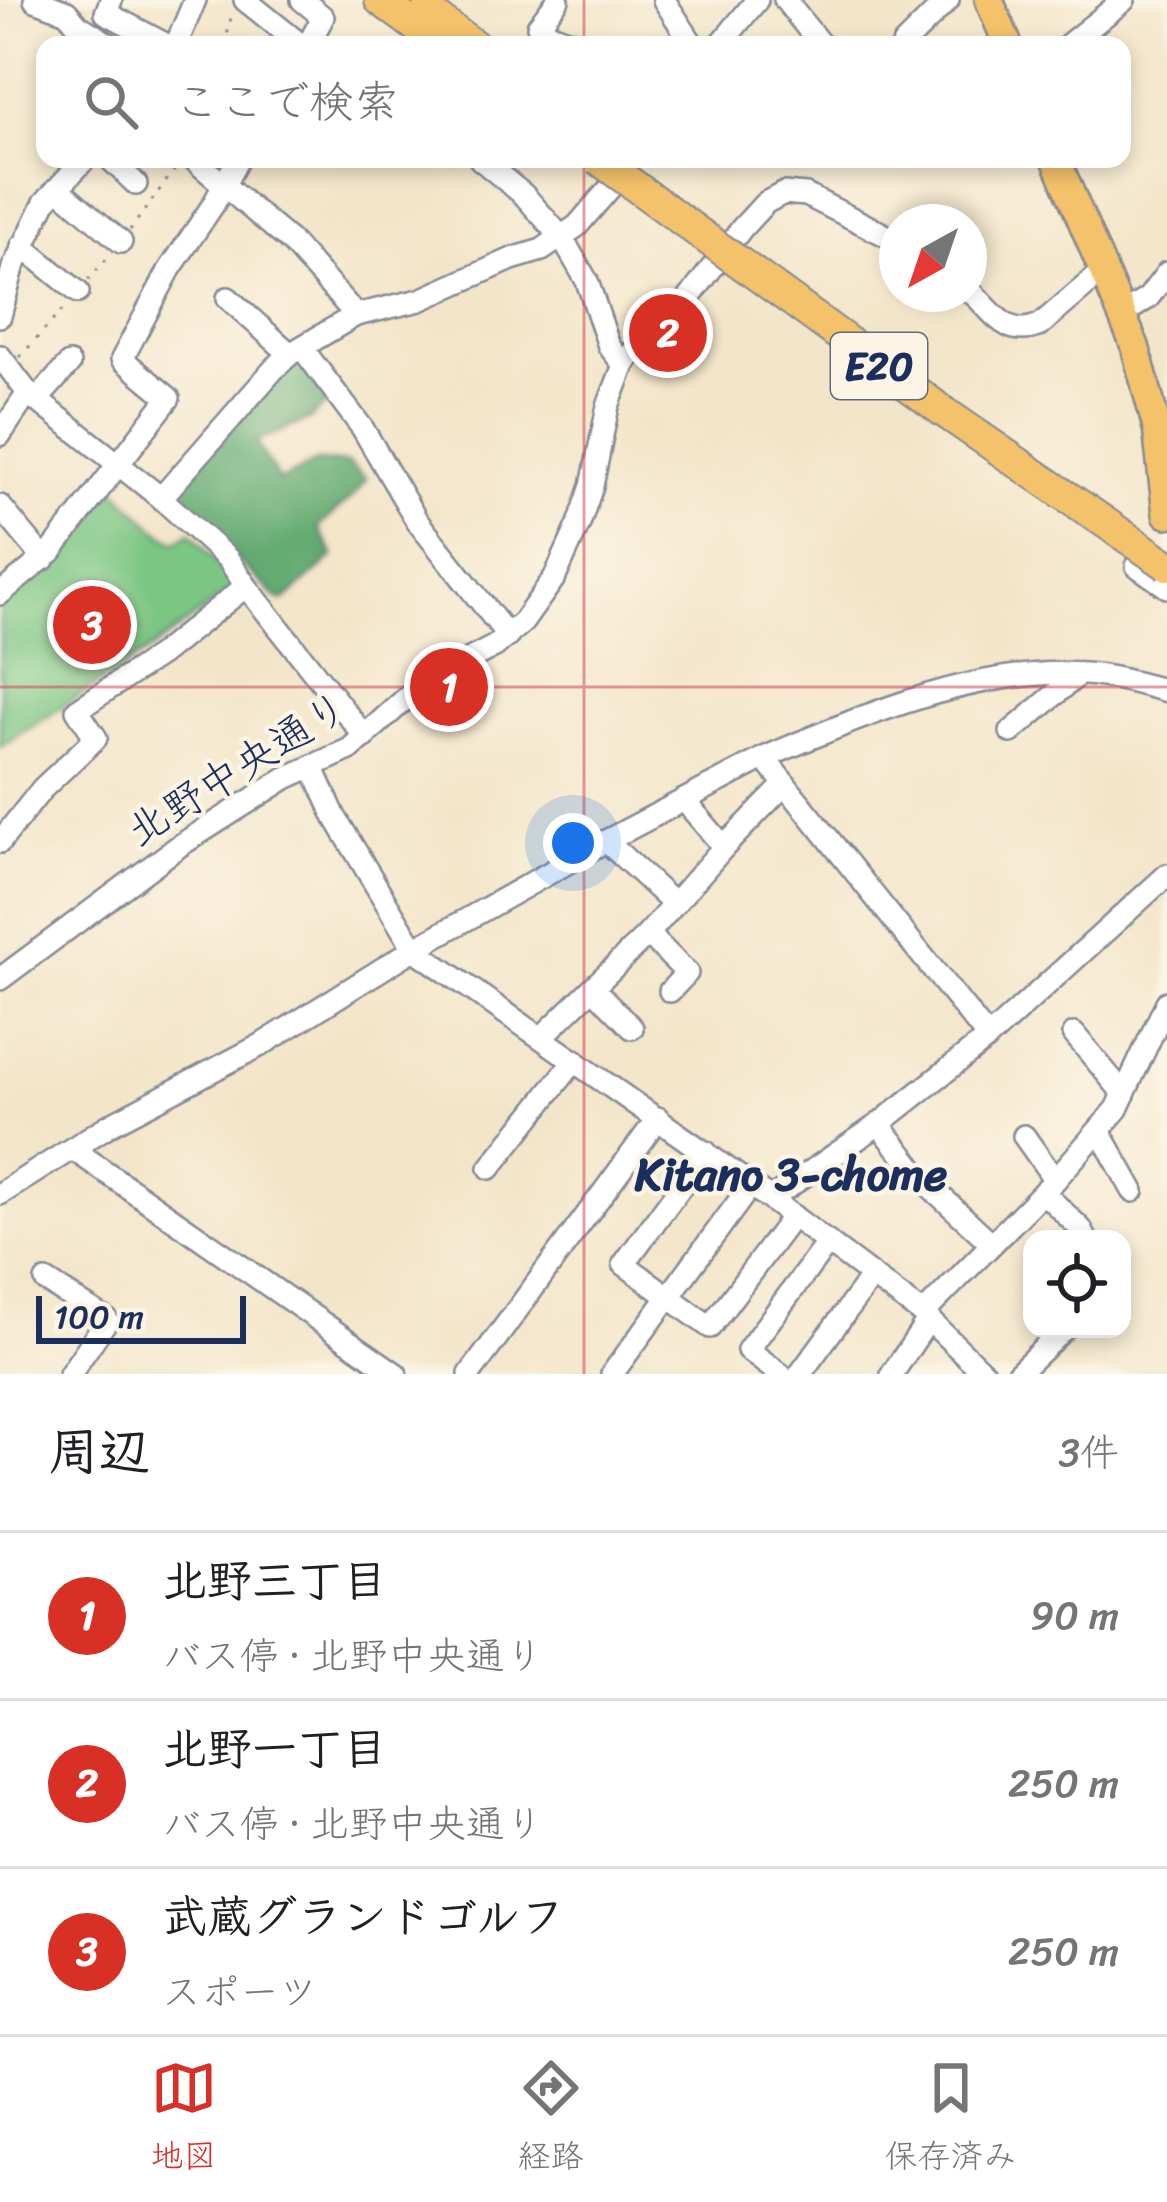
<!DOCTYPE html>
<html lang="ja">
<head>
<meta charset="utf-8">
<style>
	:root { --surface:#fff; --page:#f6f6f6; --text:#202124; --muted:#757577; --line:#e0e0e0; --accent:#d93025 }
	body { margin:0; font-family:Sriracha,"Klee One",sans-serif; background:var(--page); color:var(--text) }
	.controls { position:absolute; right:36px; bottom:36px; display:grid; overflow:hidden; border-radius:24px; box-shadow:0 6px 18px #0003 }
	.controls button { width:108px; height:108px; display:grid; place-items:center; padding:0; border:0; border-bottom:3px solid var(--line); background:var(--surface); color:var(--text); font:60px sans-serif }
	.compass { position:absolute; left:879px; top:204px; width:108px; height:108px; border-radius:50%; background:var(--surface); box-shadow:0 6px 18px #0003; rotate:220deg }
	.scale { position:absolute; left:36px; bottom:30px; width:210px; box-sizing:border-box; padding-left:12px; border:6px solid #1b2f5e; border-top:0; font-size:33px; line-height:42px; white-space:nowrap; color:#1b2f5e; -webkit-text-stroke:9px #fcf5e5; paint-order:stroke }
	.you { position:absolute; left:573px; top:843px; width:42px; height:42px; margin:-30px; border:9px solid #fff; border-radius:50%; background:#1a73e8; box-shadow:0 0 0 18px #1a73e833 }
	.badge { display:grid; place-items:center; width:78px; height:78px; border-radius:50%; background:var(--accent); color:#fff; font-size:39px; font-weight:700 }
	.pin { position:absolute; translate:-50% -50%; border:6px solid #fff; box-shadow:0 3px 12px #0006 }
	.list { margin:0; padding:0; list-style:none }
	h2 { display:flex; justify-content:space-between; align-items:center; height:156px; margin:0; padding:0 48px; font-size:51px }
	h2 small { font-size:39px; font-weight:400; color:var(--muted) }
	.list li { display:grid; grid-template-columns:78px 1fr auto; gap:36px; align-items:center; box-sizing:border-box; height:168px; padding:0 48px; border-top:3px solid var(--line) }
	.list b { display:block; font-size:45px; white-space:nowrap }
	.list p { margin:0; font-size:39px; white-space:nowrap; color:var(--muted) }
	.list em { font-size:39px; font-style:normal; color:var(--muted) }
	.icon { flex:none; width:66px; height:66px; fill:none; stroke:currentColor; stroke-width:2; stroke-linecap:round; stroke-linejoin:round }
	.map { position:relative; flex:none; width:1167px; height:1374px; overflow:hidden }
	.search { position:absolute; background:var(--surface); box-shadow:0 6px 18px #0003; left:36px; right:36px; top:36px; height:132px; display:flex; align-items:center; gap:30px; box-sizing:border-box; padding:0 42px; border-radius:24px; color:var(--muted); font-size:45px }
	.sheet { height:660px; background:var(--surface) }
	nav { display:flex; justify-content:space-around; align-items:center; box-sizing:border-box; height:168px; border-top:3px solid var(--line); background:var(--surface); font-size:33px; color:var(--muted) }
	nav a { display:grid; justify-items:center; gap:6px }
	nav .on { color:var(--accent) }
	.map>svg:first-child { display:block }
	.green { fill:#7bc684; stroke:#4b7a71; stroke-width:3 }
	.forest { fill:#64ab72; stroke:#406d68; stroke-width:3 }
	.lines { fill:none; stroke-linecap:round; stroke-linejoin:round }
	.minor-casing { stroke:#878a94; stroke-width:26 }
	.major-casing { stroke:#878a94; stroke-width:32 }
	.highway-casing { stroke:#878a94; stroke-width:34 }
	.path { stroke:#878a94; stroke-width:3; stroke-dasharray:3 9; stroke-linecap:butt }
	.minor { stroke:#fff; stroke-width:21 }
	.major { stroke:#f3c26a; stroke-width:27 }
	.highway { stroke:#f3c26a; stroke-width:30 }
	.highway-bridge-casing { stroke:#878a94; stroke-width:34; stroke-linecap:butt }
	.highway-bridge { stroke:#f3c26a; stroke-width:30 }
	.grid { fill:none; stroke:#d1495b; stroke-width:3; stroke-opacity:0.55 }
	.labels { text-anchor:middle; stroke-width:9; stroke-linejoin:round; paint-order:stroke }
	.shield { fill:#fcf5e5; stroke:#5e6a86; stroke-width:3 }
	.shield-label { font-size:39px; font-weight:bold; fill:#1b2f5e }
	.street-label { font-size:42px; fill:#1b2f5e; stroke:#fcf5e5 }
	.neighbourhood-label { font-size:45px; font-weight:bold; fill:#1b2f5e; stroke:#fcf5e5 }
</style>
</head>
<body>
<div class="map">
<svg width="1167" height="1374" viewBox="0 0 1167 1374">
	<rect width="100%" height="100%" fill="#fcf5e5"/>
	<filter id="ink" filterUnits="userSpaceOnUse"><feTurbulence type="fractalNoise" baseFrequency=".00833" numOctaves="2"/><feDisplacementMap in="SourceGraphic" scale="24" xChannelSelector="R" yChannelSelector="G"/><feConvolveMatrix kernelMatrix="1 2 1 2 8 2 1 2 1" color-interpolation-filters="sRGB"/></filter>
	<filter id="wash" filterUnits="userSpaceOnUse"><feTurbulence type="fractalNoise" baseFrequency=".004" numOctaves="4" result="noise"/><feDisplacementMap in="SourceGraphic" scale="48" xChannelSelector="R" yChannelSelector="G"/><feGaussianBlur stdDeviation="2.7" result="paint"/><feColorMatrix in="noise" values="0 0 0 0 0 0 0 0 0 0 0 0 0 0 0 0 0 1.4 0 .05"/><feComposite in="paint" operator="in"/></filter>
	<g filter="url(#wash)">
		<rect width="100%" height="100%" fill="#f3e5c9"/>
		<path class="green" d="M114,488L158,531L176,542L191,532L237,586L153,648L0,747V602L86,512Z"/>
		<path class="forest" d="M302,362L329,401L310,419L256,442L279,481L316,462L347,463L366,479L355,494L318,528L334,556L285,600H279L170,495L258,391Z"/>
	</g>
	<g filter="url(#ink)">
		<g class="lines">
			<g class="minor-casing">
				<g id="minor">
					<path d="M35,0L67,12L78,25L110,45"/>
					<path d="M111,0L106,13L167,45"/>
					<path d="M245,0L301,45"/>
					<path d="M302,0L323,17L308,45"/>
					<path d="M558,0L538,26L551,34L580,45"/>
					<path d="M664,0L693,45"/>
					<path d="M785,0L821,45"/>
					<path d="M176,45L195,0"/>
					<path d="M720,45L757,0"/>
					<path d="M903,45L948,0"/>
					<path d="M1068,45L1124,0"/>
					<path d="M110,159L136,184"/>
					<path d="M193,159L291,242L356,315"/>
					<path d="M480,159L524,195L562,238L587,281L609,346L624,365"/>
					<path d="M58,188L121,242"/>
					<path d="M22,246L78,292"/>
					<path d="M969,290C993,310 1005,340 1040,325L1103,271"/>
					<path d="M228,298L290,354"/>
					<path d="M1123,314L1148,298L1167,273"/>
					<path d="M0,316L13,268L45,202L85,159"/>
					<path d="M302,348L363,429L417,521L508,636"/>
					<path d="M0,356L28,393L161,498"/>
					<path d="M36,401L69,364"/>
					<path d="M0,435L28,393"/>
					<path d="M0,506L44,559"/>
					<path d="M1137,566L1167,587"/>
					<path d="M246,586L228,559L161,498L274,369L290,354L356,315L420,300L512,259L542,250L577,226L609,189L629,159"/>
					<path d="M0,594L51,552L169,398L122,359L170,269L213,205L238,159"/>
					<path d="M1011,732L1079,674"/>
					<path d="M312,766L335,817L414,949L606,841L764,758"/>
					<path d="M684,800L724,847"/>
					<path d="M606,841L674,904"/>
					<path d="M0,842L42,789L96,738L77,710L160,655L246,586L365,737"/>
					<path d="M648,934L687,973L670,991"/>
					<path d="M0,979L179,846L286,778L350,749L423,683L495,646L523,622L555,577L579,524L592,486L608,406L624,365L637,346L684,305L742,228L765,203L784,193L806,195L897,241"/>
					<path d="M593,988L632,1028"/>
					<path d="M1074,1034L1124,1094"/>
					<path d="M542,1037L648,934L724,847L785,784"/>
					<path d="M988,1038L764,758C860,716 979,666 1085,674C1113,676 1141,684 1167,691"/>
					<path d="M879,1124L921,1178L992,1244"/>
					<path d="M1099,1130L1133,1191"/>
					<path d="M1024,1136L1055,1180"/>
					<path d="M74,1150L396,1374"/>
					<path d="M706,1152L624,1264L710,1327L793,1216"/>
					<path d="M490,1168L575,1060"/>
					<path d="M1043,1192L1081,1229L1086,1239"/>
					<path d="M0,1194L111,1124L261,1045L414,949L751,1185L923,1314L985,1374"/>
					<path d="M771,1199L879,1124L988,1038L1167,875"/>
					<path d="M46,1281L107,1320L70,1374"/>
					<path d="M923,1314L1055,1180L1117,1109L1167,1002"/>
					<path d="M470,1374L658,1118"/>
					<path d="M612,1374L751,1185"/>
					<path d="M780,1374L748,1350L828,1242"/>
					<path d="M800,1374L872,1276"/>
					<path d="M892,1374L929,1319"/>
					<path d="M1017,1374L1064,1329"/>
				</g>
			</g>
			<g class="major-casing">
				<g id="major">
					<path d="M989,0L1008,45"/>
					<path d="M1056,159L1135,346L1157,428L1167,514"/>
				</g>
			</g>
			<g class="highway-casing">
				<g id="highway">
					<path d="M380,0L441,45"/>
					<path d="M427,11L474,45"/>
				</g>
			</g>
			<g class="path">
				<path d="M225,45L232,13"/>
				<path d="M130,230L178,165"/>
				<path d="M88,280L109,256"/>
				<path d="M20,357L66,306"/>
			</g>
			<use href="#minor" class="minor"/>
			<use href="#major" class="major"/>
			<use href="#highway" class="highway"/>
			<g class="highway-bridge-casing">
				<path id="highway-bridge" d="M598,159L944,412L1167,565"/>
			</g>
			<use href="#highway-bridge" class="highway-bridge"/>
		</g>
	</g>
	<path class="grid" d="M584,0V45M584,159V1374M0,687H1167"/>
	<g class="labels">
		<rect class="shield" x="831" y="333" width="96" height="66" rx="9"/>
		<g class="shield-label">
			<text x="879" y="380">E20</text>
		</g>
		<g class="street-label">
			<text transform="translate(237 768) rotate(-32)" y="15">北野中央通り</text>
		</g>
		<g class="neighbourhood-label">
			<text x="791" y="1190">Kitano 3-chome</text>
		</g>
	</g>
</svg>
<div class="controls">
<button><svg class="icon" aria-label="locate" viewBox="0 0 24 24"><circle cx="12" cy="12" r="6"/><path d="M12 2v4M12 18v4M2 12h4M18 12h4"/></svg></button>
</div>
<svg class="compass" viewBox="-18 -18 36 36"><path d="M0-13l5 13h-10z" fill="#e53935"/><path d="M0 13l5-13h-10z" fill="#757577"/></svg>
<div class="scale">100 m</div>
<div class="you"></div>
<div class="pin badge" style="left:449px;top:687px">1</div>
<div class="pin badge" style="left:668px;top:333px">2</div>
<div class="pin badge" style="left:92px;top:625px">3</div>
<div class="search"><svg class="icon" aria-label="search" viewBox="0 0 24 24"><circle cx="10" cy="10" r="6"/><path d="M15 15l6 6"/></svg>ここで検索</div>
</div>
<section class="sheet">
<h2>周辺<small>3件</small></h2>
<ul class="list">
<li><span class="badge">1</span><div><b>北野三丁目</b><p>バス停 · 北野中央通り</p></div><em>90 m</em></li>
<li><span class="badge">2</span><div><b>北野一丁目</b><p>バス停 · 北野中央通り</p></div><em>250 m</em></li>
<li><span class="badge">3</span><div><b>武蔵グランドゴルフ</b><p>スポーツ</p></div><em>250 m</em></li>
</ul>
</section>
<nav>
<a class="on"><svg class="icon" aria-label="map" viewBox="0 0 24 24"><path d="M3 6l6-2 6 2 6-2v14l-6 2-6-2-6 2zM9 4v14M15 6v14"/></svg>地図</a>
<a><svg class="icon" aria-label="directions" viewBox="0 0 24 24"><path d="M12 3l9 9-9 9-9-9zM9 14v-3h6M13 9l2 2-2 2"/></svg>経路</a>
<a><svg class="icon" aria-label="saved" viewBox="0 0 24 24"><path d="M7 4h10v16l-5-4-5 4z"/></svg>保存済み</a>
</nav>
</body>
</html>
